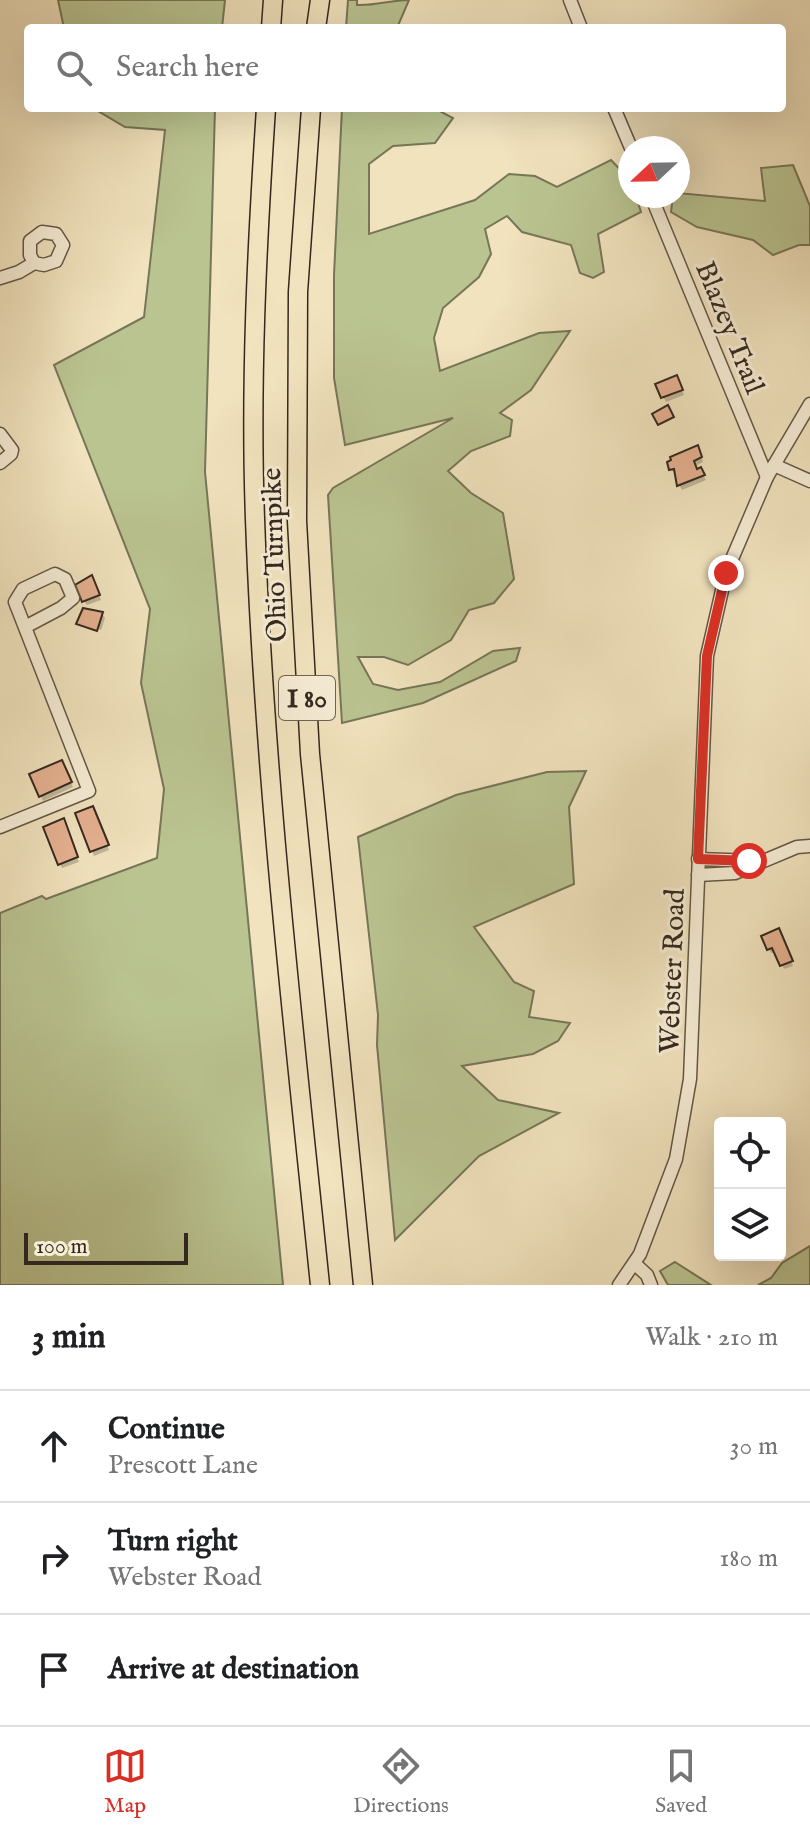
<!DOCTYPE html>
<html lang="en">
<head>
<meta charset="utf-8">
<style>
	:root { --surface:#fff; --page:#f6f6f6; --text:#202124; --muted:#757577; --line:#e0e0e0; --accent:#d93025 }
	body { margin:0; font-family:"IM FELL English",serif; background:var(--page); color:var(--text) }
	.controls { position:absolute; right:24px; bottom:24px; display:grid; overflow:hidden; border-radius:8px; box-shadow:0 8px 32px #0002 }
	.controls button { width:72px; height:72px; display:grid; place-items:center; padding:0; border:0; border-bottom:2px solid var(--line); background:var(--surface); color:var(--text); font:40px sans-serif }
	.compass { position:absolute; left:618px; top:136px; width:72px; height:72px; border-radius:50%; background:var(--surface); box-shadow:0 8px 32px #0002; rotate:248deg }
	.scale { position:absolute; left:24px; bottom:20px; width:164px; box-sizing:border-box; padding-left:8px; border:4px solid #34281f; border-top:0; font-size:22px; line-height:28px; white-space:nowrap; color:#34281f; -webkit-text-stroke:6px #f6edd5; paint-order:stroke }
	.stop { position:absolute; width:24px; height:24px; margin:-18px; border:6px solid #d93025; border-radius:50%; background:#fff }
	.stop.end { background:#d93025; border-color:#fff; box-shadow:0 2px 8px #0008 }
	.list { margin:0; padding:0; list-style:none }
	h2 { display:flex; justify-content:space-between; align-items:center; height:104px; margin:0; padding:0 32px; font-size:34px }
	h2 small { font-size:26px; font-weight:400; color:var(--muted) }
	.list li { display:grid; grid-template-columns:52px 1fr auto; gap:24px; align-items:center; box-sizing:border-box; height:112px; padding:0 32px; border-top:2px solid var(--line) }
	.list b { display:block; font-size:30px; white-space:nowrap }
	.list p { margin:0; font-size:26px; white-space:nowrap; color:var(--muted) }
	.list em { font-size:26px; font-style:normal; color:var(--muted) }
	.icon { flex:none; width:44px; height:44px; fill:none; stroke:currentColor; stroke-width:2; stroke-linecap:round; stroke-linejoin:round }
	.map { position:relative; flex:none; width:810px; height:1285px; overflow:hidden }
	.search { position:absolute; background:var(--surface); box-shadow:0 8px 32px #0002; left:24px; right:24px; top:24px; height:88px; display:flex; align-items:center; gap:20px; box-sizing:border-box; padding:0 28px; border-radius:8px; color:var(--muted); font-size:30px }
	.sheet { height:440px; background:var(--surface) }
	nav { display:flex; justify-content:space-around; align-items:center; box-sizing:border-box; height:112px; border-top:2px solid var(--line); background:var(--surface); font-size:22px; color:var(--muted) }
	nav a { display:grid; justify-items:center; gap:4px }
	nav .on { color:var(--accent) }
	.map>svg:first-child { display:block }
	.green { fill:#bac491; stroke:#777658; stroke-width:2 }
	.shadow { fill:#0003 }
	.building { fill:#e6b191; stroke:#34281f; stroke-width:2 }
	.lines { fill:none; stroke-linecap:round; stroke-linejoin:round }
	.minor-casing { stroke:#635747; stroke-width:15 }
	.highway-casing { stroke:#34281f; stroke-width:21 }
	.minor { stroke:#f6edd5; stroke-width:12 }
	.highway { stroke:#f1e3be; stroke-width:18 }
	.route { stroke:#d93025; stroke-width:10 }
	.labels { text-anchor:middle; stroke-width:6; stroke-linejoin:round; paint-order:stroke }
	.shield { fill:#f6edd5; stroke:#6e6356; stroke-width:2 }
	.shield-label { font-size:26px; font-weight:bold; fill:#34281f }
	.street-label { font-size:28px; fill:#34281f; stroke:#f6edd5 }
</style>
</head>
<body>
<div class="map">
<svg width="810" height="1285" viewBox="0 0 810 1285">
	<rect width="100%" height="100%" fill="#f1e3be"/>
	<filter id="stains"><feTurbulence type="fractalNoise" baseFrequency=".0025" numOctaves="4"/><feColorMatrix values="0 0 0 0 .2 0 0 0 0 .09 0 0 0 0 .02 0 0 0 .5 -.17"/></filter>
	<radialGradient id="worn" r=".72"><stop offset=".6" stop-color="#630" stop-opacity="0"/><stop offset="1" stop-color="#630" stop-opacity=".3"/></radialGradient>
	<g class="green">
		<path d="M58,0H225L222,28H64Z"/>
		<path d="M348,0H357V5C376,6 390,0 409,0L397,28H346Z"/>
		<path d="M93,108H215L205,472L283,1285H0V913L42,896L46,899L157,858L164,789L141,683L150,609L54,365L144,317L165,130L125,127Z"/>
		<path d="M342,108H434L453,118L435,143L393,146L369,164V234L475,200L509,174L535,176L557,187L611,160L630,180V196H636L641,212L598,234L604,272L593,278L580,273L571,245L522,232L507,216L485,229L491,254L479,277L443,308L434,338L440,371L539,333L570,331L531,390L500,413L512,420L510,436L471,451L448,471L471,493L503,513L514,579L494,603L469,610L451,640L408,665L384,657H358L373,684L398,690L440,682L493,651L520,648L516,661L423,703L342,723L328,495L333,488L453,418L345,445L334,378V275Z"/>
		<path d="M793,165L810,206V245H799L773,255L753,240L697,227L671,212L673,196H678V193L765,201L761,168Z"/>
		<path d="M586,771L569,807L574,884L474,927L514,982L534,991L529,1017L570,1023L558,1041L533,1054L462,1066L498,1100L559,1113L479,1156L395,1240L377,1045L378,1015L358,837L456,795L547,772Z"/>
		<path d="M810,1246V1285H758L771,1278L782,1263Z"/>
		<path d="M675,1262L711,1285H668L660,1271Z"/>
	</g>
	<g class="shadow">
		<path d="M679,382L684,395L666,402L657,386Z"/>
		<path d="M700,452L703,462L695,466L697,471L700,470L706,480L682,490L677,481V473H674L671,469Z"/>
		<path d="M94,582L101,600L87,605L84,601Z"/>
		<path d="M84,610L102,614L105,618L101,630L79,623V626L78,624Z"/>
		<path d="M64,767L73,787L43,801L32,775Z"/>
		<path d="M95,813L109,850L94,856L78,814Z"/>
		<path d="M65,825L79,862L62,868L60,864Z"/>
		<path d="M781,935L793,966L784,969L776,952L771,953L769,949Z"/>
	</g>
	<g class="building">
		<path d="M677,375L683,390L661,398L655,384Z"/>
		<path d="M668,405L674,417L658,425L652,414Z"/>
		<path d="M698,445L702,457L694,461L697,469L701,467L705,475L677,486L674,469L669,470L667,462L671,460L670,457Z"/>
		<path d="M92,575L100,595L82,602L75,585Z"/>
		<path d="M83,608L103,612L97,631L76,624Z"/>
		<path d="M62,760L72,782L39,797L29,774Z"/>
		<path d="M93,806L109,845L90,852L75,813Z"/>
		<path d="M64,818L78,857L58,865L43,827Z"/>
		<path d="M779,928L793,961L780,966L772,948L767,950L761,936Z"/>
	</g>
	<g class="lines">
		<g class="minor-casing">
			<g id="minor">
				<path d="M570,0L581,28"/>
				<path d="M614,108L631,148"/>
				<path d="M651,196L767,477"/>
				<path d="M0,278L19,272L34,263L44,265L56,261L63,245L56,234L42,232L30,241V255L34,263"/>
				<path d="M0,434L12,450L11,454L0,463"/>
				<path d="M774,465L810,481"/>
				<path d="M0,827L89,791L15,602L23,589L55,574L65,579L73,598L61,608L25,627"/>
				<path d="M698,859L756,861"/>
				<path d="M698,875L735,873L797,847L810,846"/>
				<path d="M635,1264L647,1275L651,1285"/>
				<path d="M619,1285L640,1254L676,1159L690,1079L707,656L726,573L767,477L810,404"/>
			</g>
		</g>
		<g class="highway-casing">
			<g id="highway">
				<path d="M271,28L273,0"/>
				<path d="M316,28L320,0"/>
				<path d="M266,108C257,245 250,382 255,519C264,775 294,1030 320,1285"/>
				<path d="M311,108L298,292L297,521L310,754L363,1285"/>
			</g>
		</g>
		<use href="#minor" class="minor"/>
		<use href="#highway" class="highway"/>
	</g>
	<g class="lines">
		<path class="route" d="M726,573L707,656L698,859L749,861"/>
	</g>
	<g class="labels">
		<rect class="shield" x="279" y="676" width="56" height="44" rx="6"/>
		<g class="shield-label">
			<text x="307" y="707">I 80</text>
		</g>
		<g class="street-label">
			<text transform="translate(731 327) rotate(68)" y="10">Blazey Trail</text>
			<text transform="translate(273 555) rotate(-92)" y="10">Ohio Turnpike</text>
			<text transform="translate(671 971) rotate(-88)" y="10">Webster Road</text>
		</g>
	</g>
	<rect width="100%" height="100%" filter="url(#stains)"/>
	<rect width="100%" height="100%" fill="url(#worn)"/>
</svg>
<div class="controls">
<button><svg class="icon" aria-label="locate" viewBox="0 0 24 24"><circle cx="12" cy="12" r="6"/><path d="M12 2v4M12 18v4M2 12h4M18 12h4"/></svg></button>
<button><svg class="icon" aria-label="layers" viewBox="0 0 24 24"><path d="M12 4l9 5-9 5-9-5zM3 14l9 5 9-5"/></svg></button>
</div>
<svg class="compass" viewBox="-18 -18 36 36"><path d="M0-13l5 13h-10z" fill="#e53935"/><path d="M0 13l5-13h-10z" fill="#757577"/></svg>
<div class="scale">100 m</div>
<div class="stop" style="left:749px;top:861px"></div>
<div class="stop end" style="left:726px;top:573px"></div>
<div class="search"><svg class="icon" aria-label="search" viewBox="0 0 24 24"><circle cx="10" cy="10" r="6"/><path d="M15 15l6 6"/></svg>Search here</div>
</div>
<section class="sheet">
<h2>3 min<small>Walk · 210 m</small></h2>
<ul class="list">
<li><svg class="icon" aria-label="ahead" viewBox="0 0 24 24"><path d="M12 20V5M6 11l6-6 6 6"/></svg><div><b>Continue</b><p>Prescott Lane</p></div><em>30 m</em></li>
<li><svg class="icon" aria-label="right" viewBox="0 0 24 24"><path d="M7 20v-9h11M14 6l5 5-5 5"/></svg><div><b>Turn right</b><p>Webster Road</p></div><em>180 m</em></li>
<li><svg class="icon" aria-label="arrive" viewBox="0 0 24 24"><path d="M6 21V4h12l-3 4 3 4H6"/></svg><div><b>Arrive at destination</b></div></li>
</ul>
</section>
<nav>
<a class="on"><svg class="icon" aria-label="map" viewBox="0 0 24 24"><path d="M3 6l6-2 6 2 6-2v14l-6 2-6-2-6 2zM9 4v14M15 6v14"/></svg>Map</a>
<a><svg class="icon" aria-label="directions" viewBox="0 0 24 24"><path d="M12 3l9 9-9 9-9-9zM9 14v-3h6M13 9l2 2-2 2"/></svg>Directions</a>
<a><svg class="icon" aria-label="saved" viewBox="0 0 24 24"><path d="M7 4h10v16l-5-4-5 4z"/></svg>Saved</a>
</nav>
</body>
</html>
